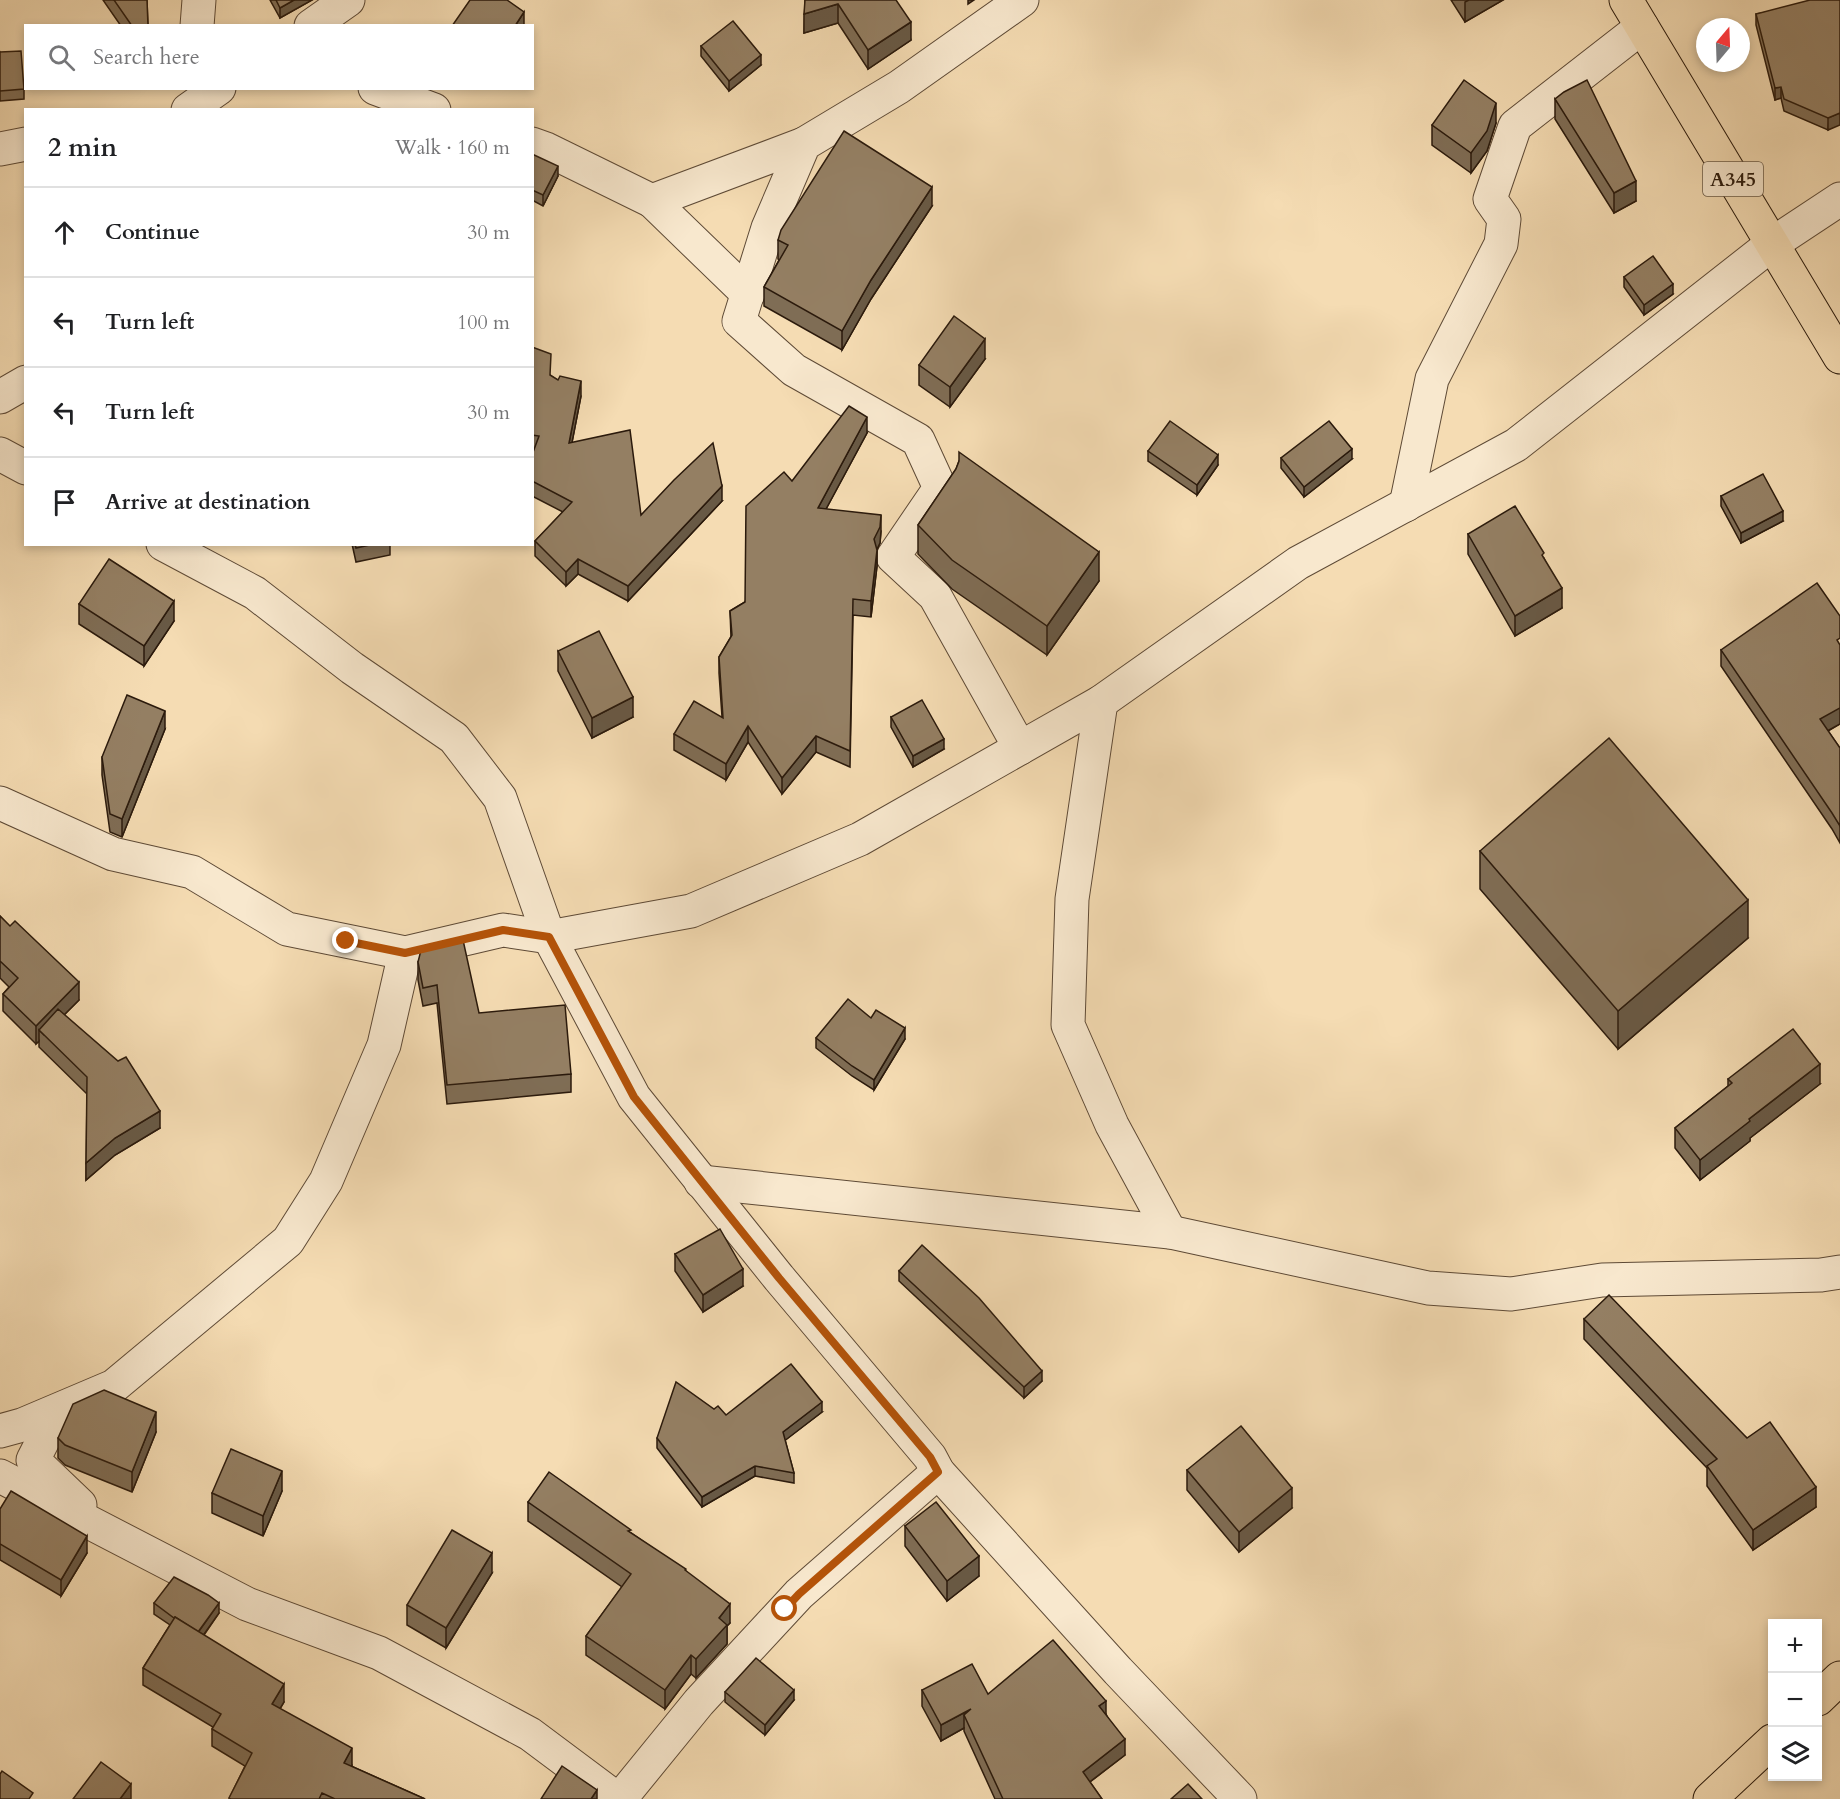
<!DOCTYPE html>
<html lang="en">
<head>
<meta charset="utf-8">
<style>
	:root { --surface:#fff; --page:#f2f2f2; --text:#202124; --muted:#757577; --line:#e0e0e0 }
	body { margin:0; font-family:Cardo,serif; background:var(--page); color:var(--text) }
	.controls { position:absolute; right:18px; bottom:18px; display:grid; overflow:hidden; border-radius:0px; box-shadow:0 3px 9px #0003 }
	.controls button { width:54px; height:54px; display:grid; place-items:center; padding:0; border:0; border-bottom:2px solid var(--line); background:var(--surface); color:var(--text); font:30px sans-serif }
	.compass { position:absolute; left:1696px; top:18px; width:54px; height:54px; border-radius:50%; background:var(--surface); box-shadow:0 3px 9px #0003; rotate:19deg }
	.stop { position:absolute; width:18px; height:18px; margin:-14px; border:4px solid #b45309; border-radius:50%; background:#fff }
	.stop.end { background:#b45309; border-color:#fff; box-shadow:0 2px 6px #0008 }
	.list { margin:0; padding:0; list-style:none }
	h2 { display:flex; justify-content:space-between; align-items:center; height:78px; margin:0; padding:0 24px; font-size:26px }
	h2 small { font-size:20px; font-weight:400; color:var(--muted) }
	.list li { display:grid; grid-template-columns:39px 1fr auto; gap:18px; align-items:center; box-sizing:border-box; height:90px; padding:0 24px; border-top:2px solid var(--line) }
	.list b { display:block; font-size:22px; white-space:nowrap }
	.list em { font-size:20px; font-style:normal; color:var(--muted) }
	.icon { flex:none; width:33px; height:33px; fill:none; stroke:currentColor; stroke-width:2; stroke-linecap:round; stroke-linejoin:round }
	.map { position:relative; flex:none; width:1840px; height:1799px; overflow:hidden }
	.search { position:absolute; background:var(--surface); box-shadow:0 3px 9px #0003; left:24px; top:24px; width:510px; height:66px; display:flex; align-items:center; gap:15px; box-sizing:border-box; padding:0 21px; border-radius:0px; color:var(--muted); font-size:22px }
	.panel { position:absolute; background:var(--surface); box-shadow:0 3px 9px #0003; left:24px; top:108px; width:510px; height:438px; border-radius:0px }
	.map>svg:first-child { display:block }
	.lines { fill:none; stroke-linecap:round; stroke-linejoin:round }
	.street-casing { stroke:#5e4a36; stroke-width:35 }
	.primary-casing { stroke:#2b1a0c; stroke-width:35 }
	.highway-casing { stroke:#2b1a0c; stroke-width:35 }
	.street { stroke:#f8e8ce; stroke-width:33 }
	.primary { stroke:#f5dcb3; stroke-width:33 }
	.highway { stroke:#f5dcb3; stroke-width:33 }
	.wall { fill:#7f6d55; stroke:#2b1a0c; stroke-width:1.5 }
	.shaded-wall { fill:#685945; stroke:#2b1a0c; stroke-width:1.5 }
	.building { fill:#947f63; stroke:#2b1a0c; stroke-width:1.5 }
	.route { stroke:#b45309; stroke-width:8 }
	.labels { text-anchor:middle; stroke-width:4.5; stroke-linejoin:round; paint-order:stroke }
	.shield { fill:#f8e8ce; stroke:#685846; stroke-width:1.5 }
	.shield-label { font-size:20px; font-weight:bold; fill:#2b1a0c }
</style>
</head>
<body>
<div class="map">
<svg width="1840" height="1799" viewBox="0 0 1840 1799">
	<rect width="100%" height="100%" fill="#f5dcb3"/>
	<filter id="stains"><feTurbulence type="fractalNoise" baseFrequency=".00333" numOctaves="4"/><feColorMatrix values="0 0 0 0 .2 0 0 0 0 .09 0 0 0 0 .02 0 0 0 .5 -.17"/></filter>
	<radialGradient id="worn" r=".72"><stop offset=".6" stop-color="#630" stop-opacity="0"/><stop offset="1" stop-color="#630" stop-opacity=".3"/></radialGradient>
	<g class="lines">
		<g class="street-casing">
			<g id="street">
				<path d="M197,26L199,0"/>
				<path d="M311,26L348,0"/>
				<path d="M375,88L434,110"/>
				<path d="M188,110L219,88"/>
				<path d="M532,144L546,149L652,201L804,144"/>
				<path d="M0,149L26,144"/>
				<path d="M652,201L748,294"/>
				<path d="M0,397L26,382"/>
				<path d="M0,454L26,468"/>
				<path d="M1406,505L1432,379L1501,244L1504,219L1490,199L1515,126L1642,27"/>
				<path d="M163,544L255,593L352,668L454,738L500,798L549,937L634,1097L779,1278L930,1457L938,1472L1118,1671L1240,1799"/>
				<path d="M1101,702L1072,899L1068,1025L1112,1125L1170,1232"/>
				<path d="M1020,748L935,596L893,557L940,488L918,440L794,370L739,321L768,228L804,144L899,87L1022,0"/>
				<path d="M0,803L113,854L192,872L287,929L405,953"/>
				<path d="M701,1182L1170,1232L1428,1288L1511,1294L1602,1280L1821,1275L1840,1272"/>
				<path d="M58,1411L33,1460L80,1505"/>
				<path d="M0,1431L22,1425L114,1386L288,1241L326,1181L384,1045L405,953L503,930L549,937L691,911L860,839L1101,702L1298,563L1516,445L1772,244L1840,199"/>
				<path d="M0,1476L247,1604L379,1653L530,1734L617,1799"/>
				<path d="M620,1799L699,1702L799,1594L938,1472"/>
			</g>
		</g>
		<g class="primary-casing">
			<g id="primary">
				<path d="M1818,1699L1840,1678"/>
				<path d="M1710,1799L1772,1741"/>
			</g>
		</g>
		<g class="highway-casing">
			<path id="highway" d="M1626,0L1840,357"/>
		</g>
		<use href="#street" class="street"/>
		<use href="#primary" class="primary"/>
		<use href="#highway" class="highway"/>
	</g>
	<g class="wall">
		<path d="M103,0H147L148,26H121Z"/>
		<path d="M270,0H312L280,18Z"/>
		<path d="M805,0H896L911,40L868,69L838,23L804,33Z"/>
		<path d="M1451,0H1503L1465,22Z"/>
		<path d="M1840,0L1828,130L1784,111L1781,98L1775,100L1756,25V14Z"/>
		<path d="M701,46L761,65L729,91L701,56Z"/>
		<path d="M0,52L24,89V99L0,101Z"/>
		<path d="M1555,99L1636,201L1614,213L1555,119Z"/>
		<path d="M1496,123L1487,151L1471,173L1432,145V125Z"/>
		<path d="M532,154L558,176L543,206L532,200Z"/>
		<path d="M932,206L871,299L842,350L764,306V287L779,260L778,259V240Z"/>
		<path d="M1624,277L1673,294L1644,315L1624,287Z"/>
		<path d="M532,347L550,375L581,396L572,442L641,515L722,501L628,601L578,574L566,586L535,556V541L563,512L532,496V455L534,450H532Z"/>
		<path d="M985,359L950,407L919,385V365Z"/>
		<path d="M867,433L826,509L881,531L880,543L877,550V566L871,617L853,615L850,767L816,752L782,794L748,742L726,780L674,750V734L722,717L719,673V657L731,637L730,611L745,602L792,481Z"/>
		<path d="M1148,451L1218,465L1197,495L1148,461Z"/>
		<path d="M1281,458L1352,459L1304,497L1281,468Z"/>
		<path d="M959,461L1099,581L1047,655L952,589L918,554V525L956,469Z"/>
		<path d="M1721,496L1783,521L1741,543L1721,506Z"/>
		<path d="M1468,534L1544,558L1562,608L1515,636L1468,554Z"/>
		<path d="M352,544H390V555L356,562Z"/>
		<path d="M79,604L174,621L144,666L79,624Z"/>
		<path d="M1721,650L1840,724L1828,731L1840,748V843L1832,829L1721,666Z"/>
		<path d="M558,651L633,717L592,738L558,671Z"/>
		<path d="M891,717L944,749L913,767L891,727Z"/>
		<path d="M165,729L122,837L110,832L102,775V757Z"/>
		<path d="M1480,851L1748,938L1618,1049L1480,889Z"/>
		<path d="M0,916L79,1000L64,1015L160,1128L115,1155L86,1180L87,1094L39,1047V1041L36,1044L3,1011V994L9,987L0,978Z"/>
		<path d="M418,962L479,1013L571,1074V1092L447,1104L437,1003L423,1006L418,980Z"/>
		<path d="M871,1018L905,1039L874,1090L852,1076L816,1048V1038Z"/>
		<path d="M1728,1079L1820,1084L1750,1138V1141L1700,1180L1675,1148V1128L1728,1086Z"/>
		<path d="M675,1254L743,1286L703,1312L675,1271Z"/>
		<path d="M899,1271L1042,1381L1024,1398L899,1281Z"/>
		<path d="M1584,1319L1747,1438L1816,1507L1753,1550L1707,1486V1468L1584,1339Z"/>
		<path d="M714,1409L726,1415L822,1412L785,1440L794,1473V1483L755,1476L702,1507L657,1448V1438Z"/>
		<path d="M156,1432L132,1492L65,1465L58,1458V1438Z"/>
		<path d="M1187,1470L1292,1508L1239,1552L1187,1490Z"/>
		<path d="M282,1491L263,1536L212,1513V1493Z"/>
		<path d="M528,1502L631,1533L686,1571L730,1623L727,1626V1644L696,1678L691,1674L665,1709L586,1655V1636L622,1587L528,1521Z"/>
		<path d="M0,1509L87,1553L61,1596L0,1560Z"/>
		<path d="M905,1526L979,1576L947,1601L905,1546Z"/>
		<path d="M492,1573L446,1648L407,1625V1605Z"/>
		<path d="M154,1603L219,1613L204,1635L284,1702L280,1709L352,1765L351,1766L425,1799H229L245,1766L212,1746V1729L213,1727L143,1685V1668L170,1625L154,1614Z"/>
		<path d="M922,1690L988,1694L1106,1714L1125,1755L1090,1782L1102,1799H995L964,1731V1728L941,1741L922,1706Z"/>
		<path d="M725,1692L794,1700L765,1735L725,1702Z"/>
	</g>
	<g class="shaded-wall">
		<path d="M294,0H312L280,18V8Z"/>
		<path d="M968,0H974L968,4Z"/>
		<path d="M1469,0H1503L1465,22V2Z"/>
		<path d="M838,4V23L804,33V14Z"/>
		<path d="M524,12V26H515Z"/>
		<path d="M911,22V40L868,69V50Z"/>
		<path d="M761,55V65L729,91V81Z"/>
		<path d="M1781,87V98L1775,100V88Z"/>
		<path d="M1496,103V123L1487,151L1471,173V153Z"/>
		<path d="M1840,113V125L1828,130V118Z"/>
		<path d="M558,166V176L543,206V195Z"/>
		<path d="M1636,181V201L1614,213V193Z"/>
		<path d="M932,187V206L871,299L842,350V331L871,280Z"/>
		<path d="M1673,284V294L1644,315V305Z"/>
		<path d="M985,339V359L950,407V387Z"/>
		<path d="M581,381V396L569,458V443Z"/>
		<path d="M867,417V433L818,524V508Z"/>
		<path d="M1352,449V459L1304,497V487Z"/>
		<path d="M1218,455V465L1197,495V485Z"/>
		<path d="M722,486V501L628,601V586Z"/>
		<path d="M1783,511V521L1741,543V533Z"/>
		<path d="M881,515V531L880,543L874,555V539Z"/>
		<path d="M877,550V566L871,617V601Z"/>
		<path d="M1099,552V581L1047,655V626Z"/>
		<path d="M578,559V574L566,586V572Z"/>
		<path d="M1562,588V608L1515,636V616Z"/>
		<path d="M174,601V621L144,666V646Z"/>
		<path d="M633,697V717L592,738V718Z"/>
		<path d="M1840,699V724L1820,735V719Z"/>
		<path d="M165,711V729L122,837V819Z"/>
		<path d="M748,726V742L726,780V764Z"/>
		<path d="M816,736V752L782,794V778Z"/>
		<path d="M944,739V749L913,767V756Z"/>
		<path d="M1748,900V938L1618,1049V1011Z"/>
		<path d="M79,982V1000L44,1035L39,1030V1041L36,1044V1026Z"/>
		<path d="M905,1028V1039L874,1090V1080Z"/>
		<path d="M1820,1064V1084L1750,1138V1141L1700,1180V1160L1749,1119Z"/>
		<path d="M160,1111V1128L115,1155L86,1180V1163L115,1138Z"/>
		<path d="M743,1269V1286L703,1312V1295Z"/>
		<path d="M1042,1371V1381L1024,1398V1387Z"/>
		<path d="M822,1402V1412L783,1442V1432Z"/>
		<path d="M156,1412V1432L132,1492V1472Z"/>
		<path d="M755,1466V1476L702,1507V1497Z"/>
		<path d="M282,1471V1491L263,1536V1516Z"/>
		<path d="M1816,1487V1507L1753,1550V1530Z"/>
		<path d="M1292,1488V1508L1239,1552V1532Z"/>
		<path d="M87,1536V1553L61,1596V1580Z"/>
		<path d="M492,1553V1573L446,1648V1628Z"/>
		<path d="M979,1556V1576L947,1601V1581Z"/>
		<path d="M219,1603V1613L197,1644V1634Z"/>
		<path d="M730,1604V1623L727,1626V1644L696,1678V1659L719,1618Z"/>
		<path d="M691,1655V1674L665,1709V1690Z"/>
		<path d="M284,1684V1702L272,1722V1704Z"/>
		<path d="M794,1690V1700L765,1735V1725Z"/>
		<path d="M1106,1701V1717L1099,1706Z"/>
		<path d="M971,1709L964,1715V1728L941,1741V1725Z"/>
		<path d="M1125,1739V1755L1083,1787V1772Z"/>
		<path d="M352,1748V1765L344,1780V1763Z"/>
		<path d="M131,1784V1799H120Z"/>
		<path d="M597,1790V1799H591Z"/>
	</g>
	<g class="building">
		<path d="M114,0H147L148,26H132Z"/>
		<path d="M276,0H294L280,8Z"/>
		<path d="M470,0H507L524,12L515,26H452Z"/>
		<path d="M805,0H896L911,22L868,50L838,4L804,14Z"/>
		<path d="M1810,0H1840V113L1828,118L1784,99L1781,87L1775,88L1756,14Z"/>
		<path d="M733,21L761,55L729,81L701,46Z"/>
		<path d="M21,51L24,89L0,91V52Z"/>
		<path d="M1464,80L1496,103L1487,131L1471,153L1432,125Z"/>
		<path d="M1587,80L1636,181L1614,193L1555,99L1564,92Z"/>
		<path d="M844,131L932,187L871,280L842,331L764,287L788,245L778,240L781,230Z"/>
		<path d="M532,154L558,166L543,195L532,190Z"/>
		<path d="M1653,256L1673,284L1644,305L1624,277Z"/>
		<path d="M954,316L985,339L950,387L919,365Z"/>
		<path d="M532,347L551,354L550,375L558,380L560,376L581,381L569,443L630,430L641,515L674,480L713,443L722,486L628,586L578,559L566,572L535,541L572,502L532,481V455L539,436L532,435Z"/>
		<path d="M849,406L867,417L818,508L881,515L880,527L874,539L877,550L871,601L853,599L850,751L816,736L782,778L748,726L726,764L674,734L694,701L723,718L719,657L732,635L730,611L745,602L746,506L784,472L792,481Z"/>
		<path d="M1170,421L1218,455L1197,485L1148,451Z"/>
		<path d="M1329,421L1352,449L1304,487L1281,458Z"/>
		<path d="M959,452L1099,552L1047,626L952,560L918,525L956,469L959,461Z"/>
		<path d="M1763,474L1783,511L1741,533L1721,496Z"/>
		<path d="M1515,506L1544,553L1542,555L1562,588L1515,616L1468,534Z"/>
		<path d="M355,544H374L356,548Z"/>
		<path d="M109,559L174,601L144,646L79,604Z"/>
		<path d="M1817,583L1840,616V638L1837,640L1840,645V708L1820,719L1840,748V826L1832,813L1721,650Z"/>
		<path d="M599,631L633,697L592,718L558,651Z"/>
		<path d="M127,695L165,711L122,819L110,814L102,757Z"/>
		<path d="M922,700L944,739L913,756L891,717Z"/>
		<path d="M1609,738L1748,900L1618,1011L1480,851Z"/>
		<path d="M0,916L10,926L15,921L79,982L36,1026L3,994L18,978L0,961Z"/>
		<path d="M463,940L479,1013L565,1005L571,1074L447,1085L437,985L423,988L418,962L421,950Z"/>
		<path d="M848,999L871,1018L876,1010L905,1028L874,1080L852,1066L816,1038Z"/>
		<path d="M58,1009L118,1061L126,1057L160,1111L115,1138L86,1163L87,1077L39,1030Z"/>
		<path d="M1793,1029L1820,1064L1749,1119L1750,1121L1700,1160L1675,1128L1732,1083L1728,1079Z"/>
		<path d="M720,1229L743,1269L703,1295L675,1254Z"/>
		<path d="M922,1245L979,1298L1042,1371L1024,1387L899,1271Z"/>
		<path d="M1609,1295L1747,1438L1770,1422L1816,1487L1753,1530L1707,1466L1717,1459L1584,1319Z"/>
		<path d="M791,1364L822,1402L783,1432L794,1473L755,1466L702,1497L657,1438L676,1382L714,1409L718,1406L726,1415Z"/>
		<path d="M104,1390L156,1412L132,1472L65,1445L58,1438L73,1404Z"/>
		<path d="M1241,1426L1292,1488L1239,1532L1187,1470Z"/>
		<path d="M231,1449L282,1471L263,1516L212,1493Z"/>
		<path d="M549,1472L631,1530L628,1531L686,1569L685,1570L730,1604L719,1618L727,1625L696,1659L691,1655L665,1690L586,1636L631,1574L528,1502Z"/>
		<path d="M11,1491L87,1536L61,1580L0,1544V1509Z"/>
		<path d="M936,1502L979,1556L947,1581L905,1526Z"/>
		<path d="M452,1530L492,1553L446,1628L407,1605Z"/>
		<path d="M174,1577L208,1595L219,1603L198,1632L175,1617L174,1618L154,1603Z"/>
		<path d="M175,1617L284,1684L272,1704L352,1748L344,1763L425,1799H335L322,1793L319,1799H231L229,1798L252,1753L212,1729L221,1714L143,1668Z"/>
		<path d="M1053,1640L1106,1701L1099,1706L1125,1739L1083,1772L1102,1799H1003L964,1715L971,1709L941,1725L922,1690L972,1664L988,1694Z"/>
		<path d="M756,1658L794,1690L765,1725L725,1692Z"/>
		<path d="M101,1762L131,1784L120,1799H73Z"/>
		<path d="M562,1766L597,1790L591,1799H541Z"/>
		<path d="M2,1771L33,1793L29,1799H0V1774Z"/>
		<path d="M1188,1784L1202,1799H1171Z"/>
	</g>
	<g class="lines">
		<path class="route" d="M346,941L405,953L503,930L549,937L634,1097L779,1278L930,1457L938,1472L799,1594L785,1609"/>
	</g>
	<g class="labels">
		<rect class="shield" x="1703" y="162" width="60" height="34" rx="4.5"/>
		<g class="shield-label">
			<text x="1733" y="186">A345</text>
		</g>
	</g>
	<rect width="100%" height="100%" filter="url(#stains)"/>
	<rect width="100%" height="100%" fill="url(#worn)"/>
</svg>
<div class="controls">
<button>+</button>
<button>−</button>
<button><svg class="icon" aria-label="layers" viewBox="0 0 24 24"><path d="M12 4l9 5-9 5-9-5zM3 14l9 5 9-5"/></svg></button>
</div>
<svg class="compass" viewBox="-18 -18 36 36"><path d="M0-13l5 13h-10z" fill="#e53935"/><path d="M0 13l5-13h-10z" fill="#757577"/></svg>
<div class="stop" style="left:785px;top:1609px"></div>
<div class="stop end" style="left:346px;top:941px"></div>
<div class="search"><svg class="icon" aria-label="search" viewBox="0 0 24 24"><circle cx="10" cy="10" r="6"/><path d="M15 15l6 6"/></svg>Search here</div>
<section class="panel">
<h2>2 min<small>Walk · 160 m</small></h2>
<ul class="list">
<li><svg class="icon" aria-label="ahead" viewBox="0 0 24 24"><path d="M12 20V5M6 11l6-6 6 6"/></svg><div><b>Continue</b></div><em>30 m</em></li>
<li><svg class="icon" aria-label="left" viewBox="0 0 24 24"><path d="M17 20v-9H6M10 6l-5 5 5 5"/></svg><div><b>Turn left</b></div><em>100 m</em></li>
<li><svg class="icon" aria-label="left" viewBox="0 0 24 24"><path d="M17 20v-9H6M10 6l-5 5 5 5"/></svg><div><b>Turn left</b></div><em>30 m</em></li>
<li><svg class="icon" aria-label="arrive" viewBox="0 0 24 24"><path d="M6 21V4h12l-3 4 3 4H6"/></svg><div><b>Arrive at destination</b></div></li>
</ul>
</section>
</div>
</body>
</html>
